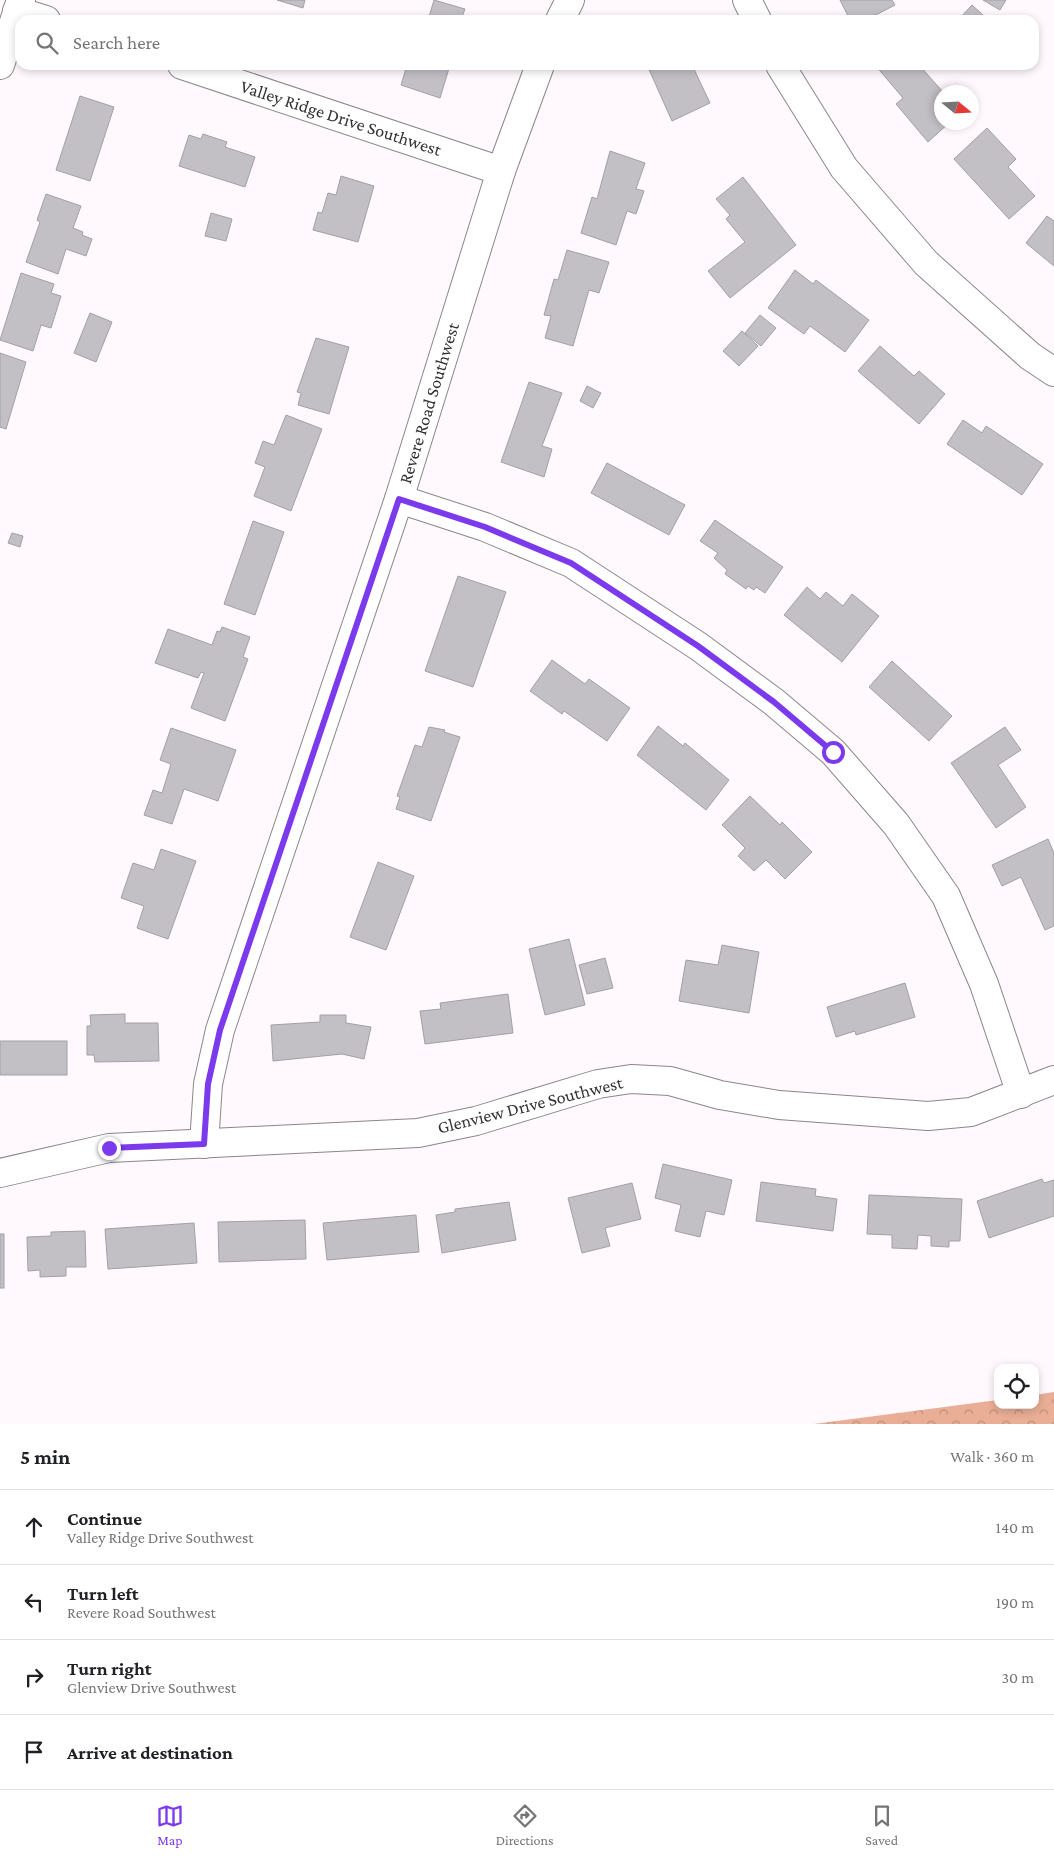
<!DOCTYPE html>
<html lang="en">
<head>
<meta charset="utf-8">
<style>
	:root { --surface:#fff; --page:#f6f6f6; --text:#202124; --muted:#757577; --line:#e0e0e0; --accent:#7c3aed }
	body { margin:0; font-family:"Crimson Pro",serif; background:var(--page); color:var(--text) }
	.controls { position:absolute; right:15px; bottom:15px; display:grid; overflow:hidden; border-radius:10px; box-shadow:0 2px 8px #0003 }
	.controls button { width:45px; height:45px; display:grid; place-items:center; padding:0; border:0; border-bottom:1px solid var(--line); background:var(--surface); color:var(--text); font:25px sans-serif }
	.compass { position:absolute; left:934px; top:85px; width:45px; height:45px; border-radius:50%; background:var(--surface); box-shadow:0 2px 8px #0003; rotate:108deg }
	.stop { position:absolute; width:15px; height:15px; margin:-11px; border:4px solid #7c3aed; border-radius:50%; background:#fff }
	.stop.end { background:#7c3aed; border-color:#fff; box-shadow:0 1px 5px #0008 }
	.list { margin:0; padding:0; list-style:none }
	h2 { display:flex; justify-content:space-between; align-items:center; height:65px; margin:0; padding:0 20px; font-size:21px }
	h2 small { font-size:16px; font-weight:400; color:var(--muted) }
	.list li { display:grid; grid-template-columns:32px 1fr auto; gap:15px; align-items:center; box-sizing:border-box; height:75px; padding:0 20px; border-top:1px solid var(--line) }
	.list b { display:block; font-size:19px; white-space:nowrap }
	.list p { margin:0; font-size:16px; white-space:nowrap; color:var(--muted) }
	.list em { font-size:16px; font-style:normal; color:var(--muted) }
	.icon { flex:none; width:28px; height:28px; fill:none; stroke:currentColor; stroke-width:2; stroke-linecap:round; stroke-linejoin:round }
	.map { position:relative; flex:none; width:1054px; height:1424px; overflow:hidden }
	.search { position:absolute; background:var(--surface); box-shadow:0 2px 8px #0003; left:15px; right:15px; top:15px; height:55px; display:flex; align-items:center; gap:12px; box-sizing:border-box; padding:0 18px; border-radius:15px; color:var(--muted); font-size:19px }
	.sheet { height:365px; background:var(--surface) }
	nav { display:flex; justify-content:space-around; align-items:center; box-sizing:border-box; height:70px; border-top:1px solid var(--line); background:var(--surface); font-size:14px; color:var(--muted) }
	nav a { display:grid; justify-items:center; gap:2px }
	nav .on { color:var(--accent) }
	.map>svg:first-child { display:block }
	.forest { fill:url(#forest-crowns) }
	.building { fill:#c2bfc5; stroke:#a3a0a5 }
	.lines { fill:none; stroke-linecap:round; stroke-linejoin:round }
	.minor-casing { stroke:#8c868a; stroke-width:30 }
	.minor { stroke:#fff; stroke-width:28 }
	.route { stroke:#7c3aed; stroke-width:6 }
	.labels { text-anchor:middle; stroke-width:4; stroke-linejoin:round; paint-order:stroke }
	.street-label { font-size:18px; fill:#343133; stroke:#fff }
</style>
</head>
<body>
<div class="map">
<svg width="1054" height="1424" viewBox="0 0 1054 1424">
	<defs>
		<pattern id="forest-crowns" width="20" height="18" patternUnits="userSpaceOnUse" patternTransform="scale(1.25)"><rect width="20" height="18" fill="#e9ae95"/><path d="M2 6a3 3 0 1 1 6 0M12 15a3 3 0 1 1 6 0" fill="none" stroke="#be8e7a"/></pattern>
	</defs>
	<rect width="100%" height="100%" fill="#fff8fc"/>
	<path class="forest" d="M1054,1392V1424H814L998,1400V1405H1035V1395Z"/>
	<g class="building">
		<path d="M277,0H305L303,8Z"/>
		<path d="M434,0L465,9L461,20H428Z"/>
		<path d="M840,0H892L895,5L866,20H850Z"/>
		<path d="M983,0H1006L1000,10Z"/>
		<path d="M972,5L983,15L979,20H958Z"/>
		<path d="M407,65H450L440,98L401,85Z"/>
		<path d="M647,65H692L710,103L672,121Z"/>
		<path d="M875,65H919L943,92L942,122H950L928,142L896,104L903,98Z"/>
		<path d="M80,96L114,107L90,181L56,170Z"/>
		<path d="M987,128L1016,159L1008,167L1035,196L1009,219L954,159Z"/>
		<path d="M203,134L227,142L225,147L255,157L245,187L179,166L189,135L201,139Z"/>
		<path d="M610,151L645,163L636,189L644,191L636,214L627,211L616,245L581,233L592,197L597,199Z"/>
		<path d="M341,176L374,186L358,242L313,230L318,212L322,213L328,193L336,195Z"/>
		<path d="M743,177L796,245L730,298L708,271L745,242L726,219L730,215L716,199Z"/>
		<path d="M46,194L81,206L73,228L83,232L82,235L92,239L86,256L66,249L58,274L26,262L40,222L37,220Z"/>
		<path d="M211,213L232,219L226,241L205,236Z"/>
		<path d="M1047,216L1054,221V266L1026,243Z"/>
		<path d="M567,250L609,262L599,293L589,290L573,346L545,338L551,316L544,315L554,279L558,280Z"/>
		<path d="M795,270L813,284L816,280L869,320L845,352L810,326L804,334L768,308Z"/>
		<path d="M21,273L54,284L51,293L61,296L51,328L41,325L33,351L0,340Z"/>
		<path d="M90,313L112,322L96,362L74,353Z"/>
		<path d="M760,315L776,328L761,346L745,333Z"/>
		<path d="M742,331L758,346L739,366L723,351Z"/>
		<path d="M316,338L349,347L329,414L298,405L301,393L297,392Z"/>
		<path d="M880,346L914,376L919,371L945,394L919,424L858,371Z"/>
		<path d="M0,353L26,362L6,429L0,427Z"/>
		<path d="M529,382L562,393L542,446L552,449L544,477L501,462Z"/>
		<path d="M587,386L601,393L593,408L580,401Z"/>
		<path d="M286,415L322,429L291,511L254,496L265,467L255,463L263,441L274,445Z"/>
		<path d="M963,420L982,433L986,426L1043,464L1022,495L947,444Z"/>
		<path d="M607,463L685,505L669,535L591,493Z"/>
		<path d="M715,520L783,567L765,593L756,587L754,590L748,586L746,589L725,574L727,570L714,558L718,553L700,541Z"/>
		<path d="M253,521L284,532L255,615L224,604Z"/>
		<path d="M12,533L23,536L20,547L8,543Z"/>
		<path d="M458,576L506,592L473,687L425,671Z"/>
		<path d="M807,587L820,599L826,592L843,606L852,594L879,616L842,662L784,615Z"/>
		<path d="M222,627L250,637L243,657L248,659L225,721L191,708L204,673L201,672L198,678L155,663L168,629L212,645L217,631L220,632Z"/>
		<path d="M552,660L585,684L589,679L630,708L607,741L564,711L562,714L530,691Z"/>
		<path d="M892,661L952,716L929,741L869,687Z"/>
		<path d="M658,726L683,746L685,743L729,780L706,810L637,755Z"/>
		<path d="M429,727L445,730L444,732L460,737L431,821L396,809L400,797L397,796L415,745L422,747Z"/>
		<path d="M1005,727L1021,750L998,765L1026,807L996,828L951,763Z"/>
		<path d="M171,728L236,750L218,801L184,789L172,824L144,815L153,790L162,793L171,764L160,760Z"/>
		<path d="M750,796L780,825L782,822L812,852L785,879L766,860L754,871L738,856L745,848L722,825Z"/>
		<path d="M1048,839L1054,853V926L1045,930L1021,877L1002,886L992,865Z"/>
		<path d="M161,849L196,861L168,939L137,928L144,906L121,898L133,863L154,870Z"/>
		<path d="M378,862L414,876L386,950L350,937Z"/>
		<path d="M569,939L585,1005L545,1015L529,949Z"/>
		<path d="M722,945L759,952L749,1013L679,1001L686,960L718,965Z"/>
		<path d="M605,958L613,988L587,994L579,965Z"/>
		<path d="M905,983L915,1017L856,1035L855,1031L836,1037L827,1007Z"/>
		<path d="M508,994L513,1033L425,1044L420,1011L441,1009L440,1003Z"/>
		<path d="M125,1014V1023H158L159,1061L95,1062L94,1055H87V1026H91L90,1015Z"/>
		<path d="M320,1015H346V1023L371,1027L364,1059L342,1054L273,1061L271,1025L320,1022Z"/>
		<rect x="0" y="1041" width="67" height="34"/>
		<path d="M663,1164L732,1180L724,1215L706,1211L700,1237L675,1231L681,1205L655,1198Z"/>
		<path d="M1042,1179L1044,1183L1054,1180V1216L989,1238L977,1201Z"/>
		<path d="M761,1182L816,1189L815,1196L837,1199L833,1231L756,1221Z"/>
		<path d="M632,1183L641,1219L605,1228L610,1246L582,1253L568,1198Z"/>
		<path d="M869,1195L962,1199L960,1241H949V1247L931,1246V1236L918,1235L917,1249L892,1248V1235L867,1234Z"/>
		<path d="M509,1202L516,1240L442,1253L436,1215L455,1212V1209Z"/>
		<path d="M416,1215L419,1252L327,1260L323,1223Z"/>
		<path d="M305,1220L306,1259L219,1262L218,1222Z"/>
		<path d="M194,1223L197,1263L108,1269L105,1229Z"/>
		<path d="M85,1231L86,1267H66V1276L40,1277V1270L28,1271L27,1237L51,1236V1232Z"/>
		<rect x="0" y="1234" width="4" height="54"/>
	</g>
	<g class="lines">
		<g class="minor-casing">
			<g id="minor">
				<path d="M747,0L757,20"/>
				<path d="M17,11L46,20"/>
				<path d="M560,20L570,0"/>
				<path d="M0,65L21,0"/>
				<path d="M182,65L501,171"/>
				<path d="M780,65L844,168L926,263L1030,356L1054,372"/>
				<path d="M399,499L485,527L571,563L698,646L774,702L833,752L896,824L946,896L984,984L1021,1094"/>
				<path d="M204,1144L208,1084L220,1030L399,499L501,171L540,65"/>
				<path d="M0,1173L109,1148L418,1133L476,1121L598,1084L631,1079L670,1081L720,1095L779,1105L928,1116L971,1112L1054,1080"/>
			</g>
		</g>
		<use href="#minor" class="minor"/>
	</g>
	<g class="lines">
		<path class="route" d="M109,1148L204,1144L208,1084L220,1030L399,499L485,527L571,563L698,646L774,702L833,752"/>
	</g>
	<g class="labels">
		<g class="street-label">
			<text transform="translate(341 118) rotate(18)" y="6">Valley Ridge Drive Southwest</text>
			<text transform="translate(429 403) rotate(-73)" y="6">Revere Road Southwest</text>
			<text transform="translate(530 1105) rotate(-14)" y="6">Glenview Drive Southwest</text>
		</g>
	</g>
</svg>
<div class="controls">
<button><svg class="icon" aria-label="locate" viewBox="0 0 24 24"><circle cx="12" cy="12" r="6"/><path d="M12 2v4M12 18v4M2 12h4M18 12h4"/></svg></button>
</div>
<svg class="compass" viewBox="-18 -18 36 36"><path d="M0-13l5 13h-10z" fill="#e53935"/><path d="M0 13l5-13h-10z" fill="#757577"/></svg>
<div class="stop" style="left:833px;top:752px"></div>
<div class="stop end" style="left:109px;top:1148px"></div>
<div class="search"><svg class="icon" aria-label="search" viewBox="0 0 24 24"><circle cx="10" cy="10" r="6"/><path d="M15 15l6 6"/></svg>Search here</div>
</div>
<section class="sheet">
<h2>5 min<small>Walk · 360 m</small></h2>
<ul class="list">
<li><svg class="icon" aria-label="ahead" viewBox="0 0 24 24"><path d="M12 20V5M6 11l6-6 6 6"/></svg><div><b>Continue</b><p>Valley Ridge Drive Southwest</p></div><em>140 m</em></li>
<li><svg class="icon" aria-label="left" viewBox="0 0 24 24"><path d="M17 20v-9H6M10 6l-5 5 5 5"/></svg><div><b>Turn left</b><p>Revere Road Southwest</p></div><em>190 m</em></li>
<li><svg class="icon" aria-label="right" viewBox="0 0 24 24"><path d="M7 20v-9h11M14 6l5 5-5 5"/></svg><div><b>Turn right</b><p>Glenview Drive Southwest</p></div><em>30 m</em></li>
<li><svg class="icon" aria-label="arrive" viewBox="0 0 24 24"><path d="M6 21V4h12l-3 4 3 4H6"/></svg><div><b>Arrive at destination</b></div></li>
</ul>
</section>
<nav>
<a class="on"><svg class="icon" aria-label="map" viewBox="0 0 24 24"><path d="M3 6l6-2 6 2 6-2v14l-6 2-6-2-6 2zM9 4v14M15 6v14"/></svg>Map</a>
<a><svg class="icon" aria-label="directions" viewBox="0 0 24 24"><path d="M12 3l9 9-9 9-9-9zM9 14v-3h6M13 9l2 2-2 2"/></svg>Directions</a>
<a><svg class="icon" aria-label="saved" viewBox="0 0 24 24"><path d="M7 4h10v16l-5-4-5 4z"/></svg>Saved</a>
</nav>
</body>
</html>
